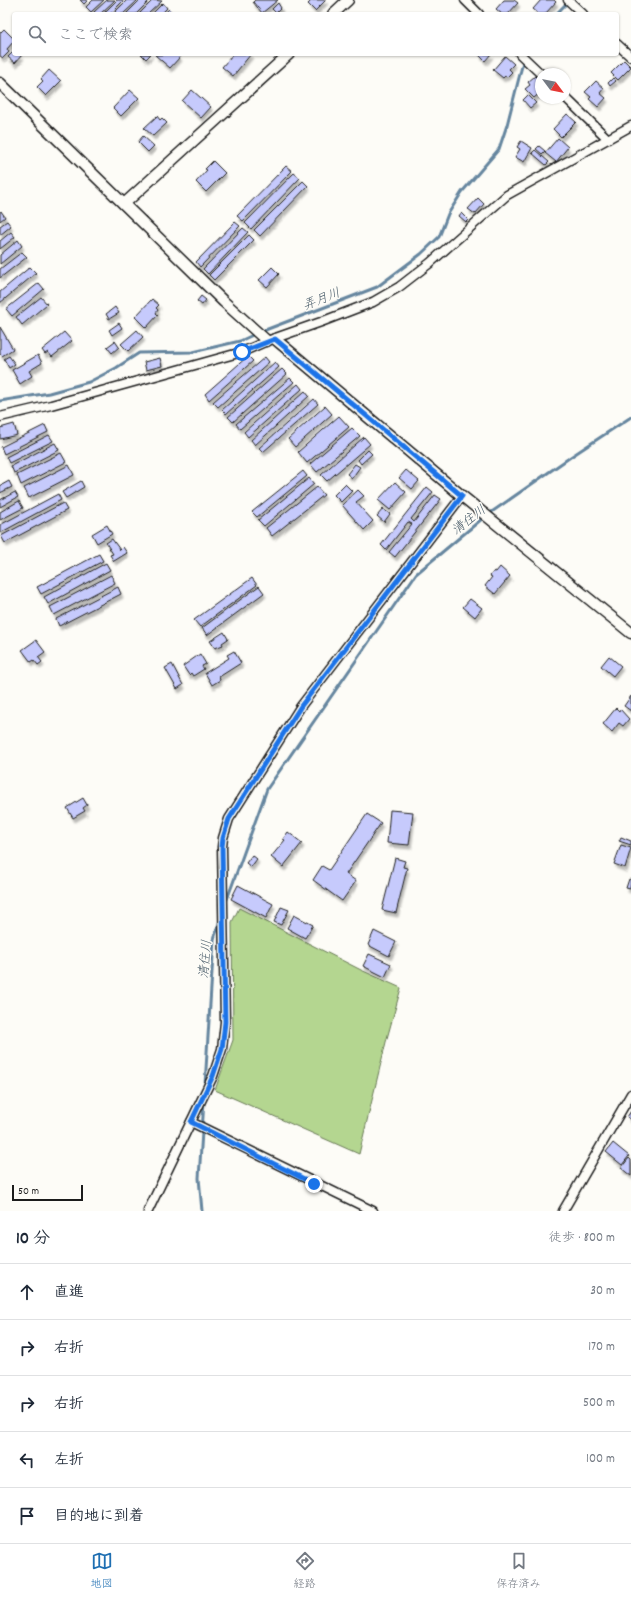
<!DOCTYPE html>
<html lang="ja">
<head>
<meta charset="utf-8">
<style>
	:root { --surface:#fff; --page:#f2f2f3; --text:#1f2937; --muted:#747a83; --line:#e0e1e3; --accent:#1f6fb2 }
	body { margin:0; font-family:Dekko,"Klee One",sans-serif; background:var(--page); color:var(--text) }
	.compass { position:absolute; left:535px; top:68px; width:36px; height:36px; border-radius:50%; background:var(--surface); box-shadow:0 1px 3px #0004; rotate:122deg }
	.scale { position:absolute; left:12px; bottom:10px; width:71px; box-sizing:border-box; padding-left:4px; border:2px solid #1c1c1c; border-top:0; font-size:11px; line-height:14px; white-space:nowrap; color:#1c1c1c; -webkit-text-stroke:3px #fdfcf7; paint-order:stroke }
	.stop { position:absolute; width:12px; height:12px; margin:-9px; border:3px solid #1a73e8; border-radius:50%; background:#fff }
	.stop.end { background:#1a73e8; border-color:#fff; box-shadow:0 1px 4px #0008 }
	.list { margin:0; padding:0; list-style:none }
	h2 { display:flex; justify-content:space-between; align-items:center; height:52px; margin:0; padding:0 16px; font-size:17px }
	h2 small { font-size:13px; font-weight:400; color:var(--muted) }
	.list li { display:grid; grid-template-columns:26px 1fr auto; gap:12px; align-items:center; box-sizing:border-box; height:56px; padding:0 16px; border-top:1px solid var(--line) }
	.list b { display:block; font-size:15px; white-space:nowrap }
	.list em { font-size:13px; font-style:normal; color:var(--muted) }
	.icon { flex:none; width:22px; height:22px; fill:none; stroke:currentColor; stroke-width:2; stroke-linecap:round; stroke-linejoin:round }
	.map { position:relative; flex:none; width:631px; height:1211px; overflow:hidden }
	.search { position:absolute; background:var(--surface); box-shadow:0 1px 3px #0004; left:12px; right:12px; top:12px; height:44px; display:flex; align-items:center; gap:10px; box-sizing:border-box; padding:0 14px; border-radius:4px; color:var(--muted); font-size:15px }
	.sheet { height:332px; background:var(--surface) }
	nav { display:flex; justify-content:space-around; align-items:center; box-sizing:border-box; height:56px; border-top:1px solid var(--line); background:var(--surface); font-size:11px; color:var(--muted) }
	nav a { display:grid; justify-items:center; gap:2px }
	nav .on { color:var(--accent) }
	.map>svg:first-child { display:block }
	.green { fill:#b4d690; stroke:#687956 }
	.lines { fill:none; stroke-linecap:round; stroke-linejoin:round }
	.stream { stroke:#66869f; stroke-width:3 }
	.building { fill:#c6cafc; stroke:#1c1c1c; filter:url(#shadow) }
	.minor-casing { stroke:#1c1c1c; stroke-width:11 }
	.tertiary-casing { stroke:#1c1c1c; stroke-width:13 }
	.minor { stroke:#fdfcf7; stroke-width:8 }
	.tertiary { stroke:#fdfcf7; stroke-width:10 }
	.route { stroke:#1a73e8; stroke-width:5 }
	.labels { text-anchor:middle; stroke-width:3; stroke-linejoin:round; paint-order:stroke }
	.water-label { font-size:13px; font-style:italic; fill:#475a68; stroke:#fdfcf7 }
</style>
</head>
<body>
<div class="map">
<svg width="631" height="1211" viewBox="0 0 631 1211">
	<defs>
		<filter id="shadow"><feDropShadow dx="2" dy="4" stdDeviation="1" flood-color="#0004"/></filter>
	</defs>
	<rect width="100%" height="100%" fill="#fdfcf7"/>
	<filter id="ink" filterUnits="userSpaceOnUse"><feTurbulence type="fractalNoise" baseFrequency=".025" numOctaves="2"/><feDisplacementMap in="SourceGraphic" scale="8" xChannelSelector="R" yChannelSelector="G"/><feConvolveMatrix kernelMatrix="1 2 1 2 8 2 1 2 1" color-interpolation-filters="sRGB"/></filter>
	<g filter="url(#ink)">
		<path class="green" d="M239,908L361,970L401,988L386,1042L359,1154L215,1090L233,1040L232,922Z"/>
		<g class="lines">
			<g class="stream">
				<path d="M556,14L569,1"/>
				<path d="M260,332L377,287L421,254L439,237L448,214L462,192L499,149L507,125L524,58"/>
				<path d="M0,401L49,393L89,382L116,368L139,353L193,352L240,341L255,334"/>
				<path d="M226,902L267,789L416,574L483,518L572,456L631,417"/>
				<path d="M205,1085L214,939L220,920"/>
				<path d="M202,1211L199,1178L204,1101"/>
			</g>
		</g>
		<g class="building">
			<path d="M80,0H88L84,4Z"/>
			<path d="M93,0H104L91,12L86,7Z"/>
			<path d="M107,0H115L100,14H96L94,12Z"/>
			<path d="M117,0H124L110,14H103Z"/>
			<path d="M127,0H138L123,14H113Z"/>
			<path d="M140,0H150L136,14H126Z"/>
			<path d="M153,0L162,1L148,14H139Z"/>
			<path d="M255,0H278L262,13L253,2Z"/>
			<path d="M312,0H326L315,11L308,4Z"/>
			<path d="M504,0H514L518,3L508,14H502L496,9Z"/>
			<path d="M541,0H554L556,2L545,14H539L533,9Z"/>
			<path d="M163,3L167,8L161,14H152Z"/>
			<path d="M278,3L281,8L276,13L272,9Z"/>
			<path d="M169,9L173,14H164Z"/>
			<path d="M4,29L14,39V41L7,49L9,52L3,58L0,56V33Z"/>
			<path d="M14,51V54L22,55L15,63L8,57Z"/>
			<path d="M141,54H151L146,59Z"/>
			<path d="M177,54L180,57L170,68L155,55Z"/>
			<path d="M233,54H251L233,76L222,67Z"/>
			<path d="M480,54H491L485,61L479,55Z"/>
			<path d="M505,56L514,64L509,69L512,72L507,77L505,76L503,78L493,70Z"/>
			<path d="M624,60L631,67L618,80L611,73Z"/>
			<path d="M49,70L61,81L46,96L37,87L43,81L41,79Z"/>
			<path d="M535,76L541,82V92L534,98L525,89L530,85L528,82Z"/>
			<path d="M613,78L616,81L610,86L608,83Z"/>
			<path d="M596,81L604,88L600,93L606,98L598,107L589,99L591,97L585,92Z"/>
			<path d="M130,90L139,98L121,116L113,108Z"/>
			<path d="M192,90L211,107L201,118L182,101Z"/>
			<path d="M528,95L536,103L530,108L523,100Z"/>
			<path d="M567,114L576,122L561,137L553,129Z"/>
			<path d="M157,116L160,120L162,118L167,123L153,136L144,128Z"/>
			<path d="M143,136L154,146L148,152L138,142Z"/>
			<path d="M558,138L568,147L556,162L545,153Z"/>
			<path d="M521,141L532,148L524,162L515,157L520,149L517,147Z"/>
			<path d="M539,146L545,151L542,154L536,149Z"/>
			<path d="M535,150L549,162L546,165L532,153Z"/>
			<path d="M213,161L225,173L206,192L196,182L207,170L205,169Z"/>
			<path d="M286,166L292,171L243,221L237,216Z"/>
			<path d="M294,173L300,178L251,229L245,223Z"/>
			<path d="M303,181L308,186L260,236L254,230Z"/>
			<path d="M478,198L484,204L475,214L468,209Z"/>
			<path d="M1,211L5,217L0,221V212Z"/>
			<path d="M461,213L468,220L466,222L459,216Z"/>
			<path d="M7,221L11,226L0,235V226Z"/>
			<path d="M235,222L240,226L200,267L196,262Z"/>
			<path d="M243,228L248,232L208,274L203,269Z"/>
			<path d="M11,232L15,237L0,249V241Z"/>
			<path d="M249,235L254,240L214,280L209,275Z"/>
			<path d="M18,240L22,246L0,264V255Z"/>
			<path d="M22,252L27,257L0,278V269Z"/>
			<path d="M30,267L36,273L0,303V292Z"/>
			<path d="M272,267L279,274L267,287L259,280Z"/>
			<path d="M39,283L44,289L12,316L6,309Z"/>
			<path d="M201,296L206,300L202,305L197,301Z"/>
			<path d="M41,297L47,304L22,325L16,317Z"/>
			<path d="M152,299L159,305L156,308L158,310L156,313L158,315L146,328L135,317Z"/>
			<path d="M115,307L119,313L109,319L106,314Z"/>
			<path d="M119,323L122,328L112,335L109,330Z"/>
			<path d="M0,327L13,349L2,356L0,354Z"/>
			<path d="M137,330L143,337L128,351L121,344Z"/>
			<path d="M64,332L72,341L52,357L48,352L45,354L42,350Z"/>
			<path d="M115,341L119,347L112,353L107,347Z"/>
			<path d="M38,355L42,363L29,371L32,376L20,384L12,370Z"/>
			<path d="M9,356L15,364L9,368L4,359Z"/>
			<path d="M248,356L253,361L209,400L205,394Z"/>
			<path d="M265,357L269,362L218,407L213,402Z"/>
			<path d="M160,358L162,366L146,370L144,362Z"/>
			<path d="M275,362L279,367L226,414L222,410Z"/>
			<path d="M282,369L287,374L233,422L228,417Z"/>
			<path d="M290,378L294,382L240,429L236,424Z"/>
			<path d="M298,384L302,389L248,437L244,432Z"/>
			<path d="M305,391L309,396L255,445L251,440Z"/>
			<path d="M314,399L318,404L263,452L259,448Z"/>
			<path d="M325,406L332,414L295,447L288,439Z"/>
			<path d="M339,416L349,427L307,463L298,452Z"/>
			<path d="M14,424L17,435L0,439V428Z"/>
			<path d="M45,425L48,432L4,454L1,447Z"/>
			<path d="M352,428L360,436L317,472L310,464Z"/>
			<path d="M49,435L53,441L9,463L6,457Z"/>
			<path d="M364,437L370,444L327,481L321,475Z"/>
			<path d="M55,443L59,450L14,473L11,466Z"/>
			<path d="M368,450L372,454L361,464L358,460Z"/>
			<path d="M61,453L66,462L21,485L17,475Z"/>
			<path d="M355,464L360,467L352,478L347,474Z"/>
			<path d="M69,465L74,475L29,498L24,488Z"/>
			<path d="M406,470L419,481L412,489L399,478Z"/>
			<path d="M303,471L307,476L257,517L252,512Z"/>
			<path d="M309,478L314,484L264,526L258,520Z"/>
			<path d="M9,481L12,487L0,493V486Z"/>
			<path d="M81,481L84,487L66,498L62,492Z"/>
			<path d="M395,482L406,492L390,510L378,500Z"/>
			<path d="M345,484L352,491L341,502L334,495Z"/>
			<path d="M317,487L324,495L272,536L266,528Z"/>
			<path d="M427,487L433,492L411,519L414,522L435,495L441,499L395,557L389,552L412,524L408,522L386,550L381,545Z"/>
			<path d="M358,490L364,496L356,502L373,521L364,530L342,505Z"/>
			<path d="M15,492L18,497L0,507V500Z"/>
			<path d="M58,494L61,500L0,533V525Z"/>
			<path d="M19,501L23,508L0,520V512Z"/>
			<path d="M63,503L67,510L5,543L1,536Z"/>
			<path d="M383,509L390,514L384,522L377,516Z"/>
			<path d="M107,525L112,534L97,543L92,534Z"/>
			<path d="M112,539L120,550L123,547L127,553L114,561L110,555L113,554L106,543Z"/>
			<path d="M99,554L103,561L41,594L37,587Z"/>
			<path d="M106,563L110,570L48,604L44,597Z"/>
			<path d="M500,567L510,576L495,594L485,586L492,577L490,576L494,571L496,572Z"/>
			<path d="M111,575L115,583L54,615L50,607Z"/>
			<path d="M252,578L257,585L200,627L194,620Z"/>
			<path d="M259,586L264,593L207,635L202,628Z"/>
			<path d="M118,587L121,594L59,626L56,619Z"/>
			<path d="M470,599L482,608L475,617L463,607Z"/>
			<path d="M224,632L228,639L222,643L223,645L215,648L210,641Z"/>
			<path d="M36,640L45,652L38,657L42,662L38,665L34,660L31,662L22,650Z"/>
			<path d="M234,651L241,663L219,677L220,680L212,685L205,673L229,658L227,655Z"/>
			<path d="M200,654L206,664L202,666L204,669L193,676L191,673L189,675L183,666Z"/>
			<path d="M609,656L621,666L613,676L601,666Z"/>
			<path d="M172,664L183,685L177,689L165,668Z"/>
			<path d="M631,696V711L624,706Z"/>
			<path d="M616,708L619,711L620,709L629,719L623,726L619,723L612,732L603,724Z"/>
			<path d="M83,798L87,805L83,808L85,811L73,818L67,808Z"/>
			<path d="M390,810L413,812L409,845L387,843Z"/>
			<path d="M367,814L381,823L346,874L356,881L342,901L313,880L322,866L329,870Z"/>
			<path d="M288,832L302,843L283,867L271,857L285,840L283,839Z"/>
			<path d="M621,837L631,841V845L619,841Z"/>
			<path d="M621,845L631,848L625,868L614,864Z"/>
			<path d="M252,855L257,859L251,867L246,863Z"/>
			<path d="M395,858L405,861L403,867L407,868L396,913L382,910Z"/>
			<path d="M629,879L631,880L630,889L626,888Z"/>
			<path d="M238,885L273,904L266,918L231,899Z"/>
			<path d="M281,907L289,910L281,925L274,922Z"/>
			<path d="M294,915L313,925L305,938L287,928Z"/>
			<path d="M374,931L396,942L389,956L368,945Z"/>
			<path d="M369,954L391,964L385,977L363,966Z"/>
			<path d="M631,1111V1120L627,1117Z"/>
			<path d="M613,1143L629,1156L622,1165L606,1152Z"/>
			<path d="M629,1158L631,1160V1176L621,1168Z"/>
		</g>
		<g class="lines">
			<g class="minor-casing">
				<g id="minor">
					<path d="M465,0L479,14"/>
					<path d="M568,0L583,14"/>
					<path d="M617,44L631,57"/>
					<path d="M520,54L541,74"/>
					<path d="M565,97L608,139"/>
					<path d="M0,417L51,405L242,352L267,341L321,322L373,302L399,287L430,263L507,195L631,126"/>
					<path d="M191,1122L373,1211"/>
					<path d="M148,1211L213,1076L222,1049L225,1022L222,847L223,838L229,819L301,706L462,496"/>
					<path d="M563,1211L631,1094"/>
				</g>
			</g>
			<g class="tertiary-casing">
				<g id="tertiary">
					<path d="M333,14L348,0"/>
					<path d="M0,83L224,302L267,341"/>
					<path d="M124,204L289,54"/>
					<path d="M275,339L462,496L631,633"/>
				</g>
			</g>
			<use href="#minor" class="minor"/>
			<use href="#tertiary" class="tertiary"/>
		</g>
	</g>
	<g class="lines" filter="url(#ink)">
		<path class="route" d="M242,352L275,339L462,496L301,706L229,819L223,838L222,847L225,1022L222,1049L213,1076L191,1122L314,1184"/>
	</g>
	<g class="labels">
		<g class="water-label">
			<text transform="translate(321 298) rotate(-21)" y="5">弄月川</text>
			<text transform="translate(468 519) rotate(-38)" y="5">清住川</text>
			<text transform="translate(204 959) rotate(-85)" y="5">清住川</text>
		</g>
	</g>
</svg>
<svg class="compass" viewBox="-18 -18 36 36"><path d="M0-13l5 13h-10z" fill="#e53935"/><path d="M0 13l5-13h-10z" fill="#747a83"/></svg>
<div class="scale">50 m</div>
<div class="stop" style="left:242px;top:352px"></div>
<div class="stop end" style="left:314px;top:1184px"></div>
<div class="search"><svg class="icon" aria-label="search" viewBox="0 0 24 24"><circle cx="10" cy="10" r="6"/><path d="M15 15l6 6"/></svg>ここで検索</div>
</div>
<section class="sheet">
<h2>10 分<small>徒歩 · 800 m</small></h2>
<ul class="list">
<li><svg class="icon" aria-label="ahead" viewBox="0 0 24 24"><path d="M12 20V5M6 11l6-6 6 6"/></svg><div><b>直進</b></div><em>30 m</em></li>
<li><svg class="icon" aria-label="right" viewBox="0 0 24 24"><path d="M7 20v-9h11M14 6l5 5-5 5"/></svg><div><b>右折</b></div><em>170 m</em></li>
<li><svg class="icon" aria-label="right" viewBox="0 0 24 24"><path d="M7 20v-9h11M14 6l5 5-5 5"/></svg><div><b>右折</b></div><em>500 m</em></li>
<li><svg class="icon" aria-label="left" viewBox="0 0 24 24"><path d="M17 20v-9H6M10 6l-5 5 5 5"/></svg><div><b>左折</b></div><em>100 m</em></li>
<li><svg class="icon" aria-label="arrive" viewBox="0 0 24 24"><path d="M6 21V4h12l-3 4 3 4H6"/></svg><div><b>目的地に到着</b></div></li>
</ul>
</section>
<nav>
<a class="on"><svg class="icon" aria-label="map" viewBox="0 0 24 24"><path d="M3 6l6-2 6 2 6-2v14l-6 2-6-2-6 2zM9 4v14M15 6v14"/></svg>地図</a>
<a><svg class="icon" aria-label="directions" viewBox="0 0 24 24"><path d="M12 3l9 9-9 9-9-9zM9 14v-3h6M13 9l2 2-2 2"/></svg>経路</a>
<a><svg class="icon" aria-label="saved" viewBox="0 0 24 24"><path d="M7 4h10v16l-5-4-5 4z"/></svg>保存済み</a>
</nav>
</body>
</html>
